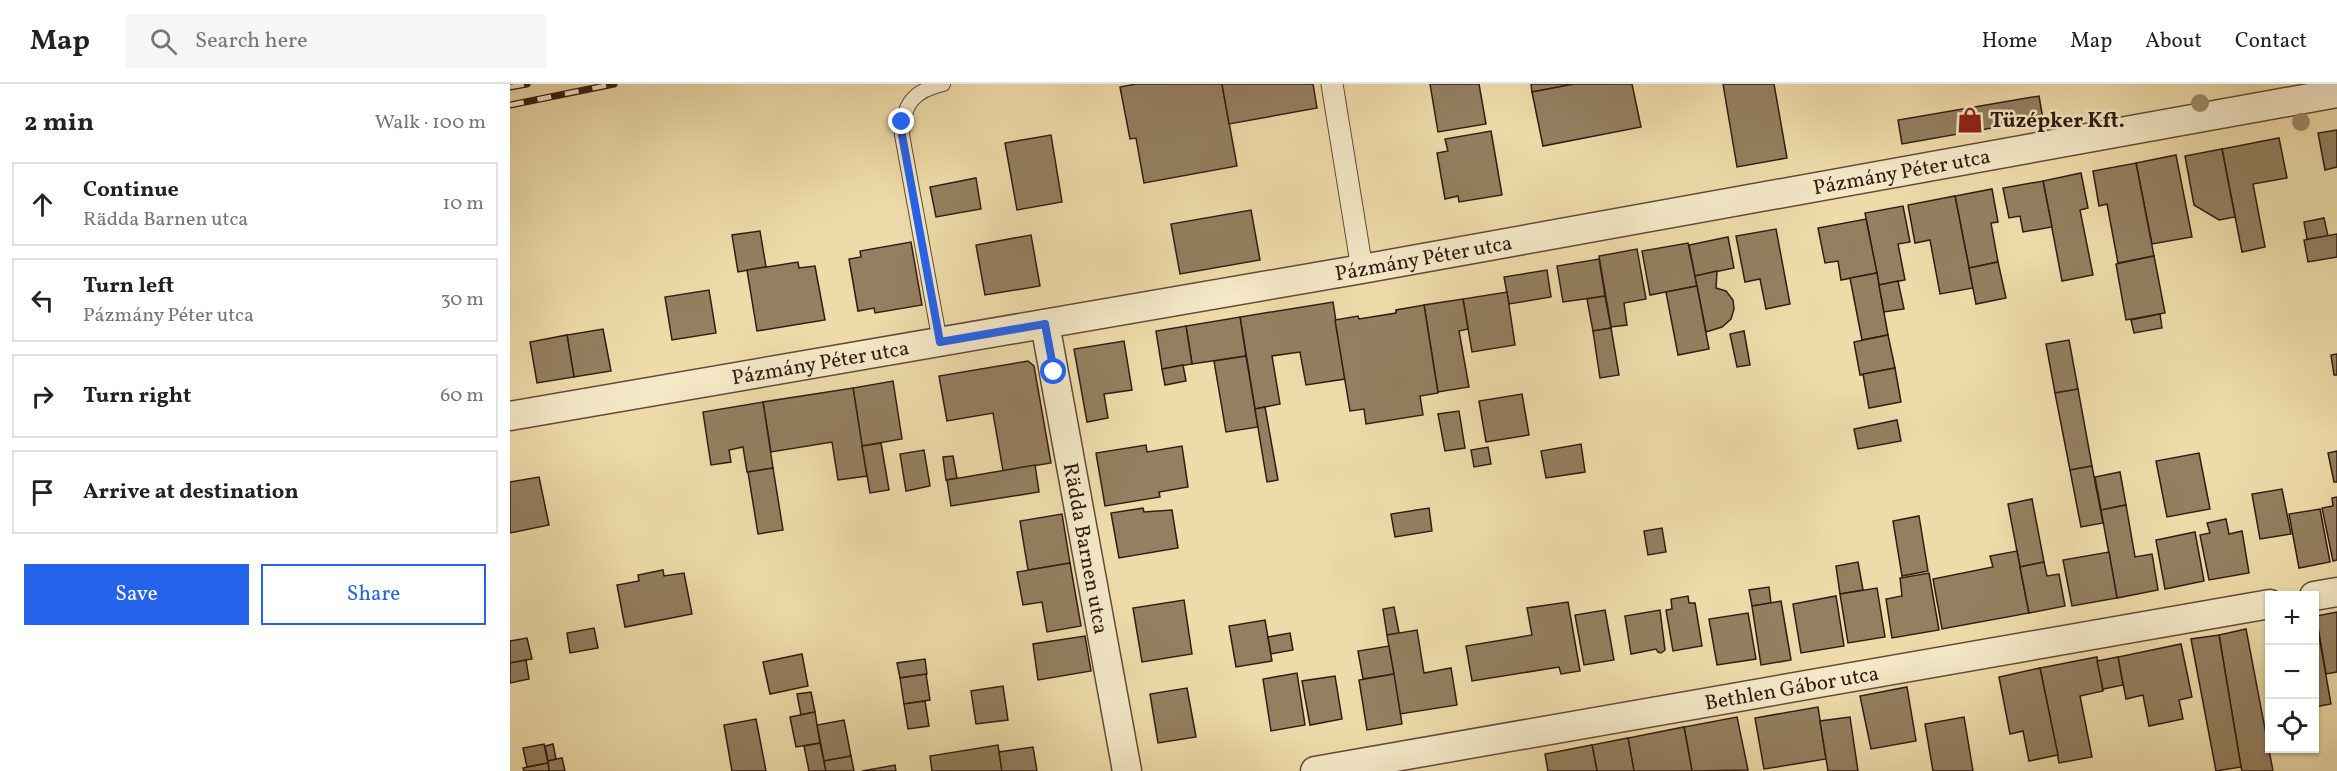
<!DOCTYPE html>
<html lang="en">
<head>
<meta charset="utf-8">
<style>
	:root { --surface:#fff; --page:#f6f6f6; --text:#222; --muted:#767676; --line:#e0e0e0; --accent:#2563eb }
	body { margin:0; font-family:Vollkorn,serif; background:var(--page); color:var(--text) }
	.controls { position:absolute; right:18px; bottom:18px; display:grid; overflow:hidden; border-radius:0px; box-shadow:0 2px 4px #0004 }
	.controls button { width:54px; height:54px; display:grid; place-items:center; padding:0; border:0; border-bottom:2px solid var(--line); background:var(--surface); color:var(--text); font:30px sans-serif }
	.stop { position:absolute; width:18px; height:18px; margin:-14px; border:4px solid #2563eb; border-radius:50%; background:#fff }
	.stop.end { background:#2563eb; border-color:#fff; box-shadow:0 2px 6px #0008 }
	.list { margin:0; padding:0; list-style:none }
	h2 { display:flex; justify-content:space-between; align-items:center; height:78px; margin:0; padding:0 24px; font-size:26px }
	h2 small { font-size:20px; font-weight:400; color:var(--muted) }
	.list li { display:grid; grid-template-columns:39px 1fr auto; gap:18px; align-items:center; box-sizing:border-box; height:84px; margin:0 12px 12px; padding:0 12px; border:2px solid var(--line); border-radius:0px }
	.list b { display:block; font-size:22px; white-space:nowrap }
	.list p { margin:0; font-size:20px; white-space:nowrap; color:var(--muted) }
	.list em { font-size:20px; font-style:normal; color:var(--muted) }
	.actions { display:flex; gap:12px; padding:18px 24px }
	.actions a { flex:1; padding:14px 0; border:2px solid var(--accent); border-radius:0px; text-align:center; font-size:21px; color:var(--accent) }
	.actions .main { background:var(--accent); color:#fff }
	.icon { flex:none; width:33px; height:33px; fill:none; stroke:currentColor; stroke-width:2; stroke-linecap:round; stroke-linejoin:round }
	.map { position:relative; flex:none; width:1827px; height:687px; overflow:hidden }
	header { display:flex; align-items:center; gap:36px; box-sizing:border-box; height:84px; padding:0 30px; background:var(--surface); border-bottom:2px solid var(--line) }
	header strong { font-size:28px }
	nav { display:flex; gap:33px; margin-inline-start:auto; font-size:21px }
	.search { width:420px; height:54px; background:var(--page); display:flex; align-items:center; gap:15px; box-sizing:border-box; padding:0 21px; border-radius:0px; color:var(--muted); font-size:22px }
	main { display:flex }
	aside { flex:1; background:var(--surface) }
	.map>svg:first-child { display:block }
	.building { fill:#947f60; stroke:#321b11; stroke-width:1.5 }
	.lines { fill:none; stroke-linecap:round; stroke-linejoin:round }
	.service-casing { stroke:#614b37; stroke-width:16 }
	.pedestrian-casing { stroke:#614b37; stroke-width:23 }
	.minor-casing { stroke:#614b37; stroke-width:31 }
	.service { stroke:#f4e8c7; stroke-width:14 }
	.pedestrian { stroke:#f4e8c7; stroke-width:21 }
	.minor { stroke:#f4e8c7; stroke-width:28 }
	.rail-casing { stroke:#321b11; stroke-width:7 }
	.rail { stroke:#f4e8c7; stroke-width:4.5; stroke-dasharray:14; stroke-linecap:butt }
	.tree { fill:#a08c6a }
	.route { stroke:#2563eb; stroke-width:8 }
	.labels { text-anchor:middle; stroke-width:5; stroke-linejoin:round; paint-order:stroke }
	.poi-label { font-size:21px; font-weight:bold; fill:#321b11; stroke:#f4e8c7; text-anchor:start }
	.street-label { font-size:21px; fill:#321b11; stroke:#f4e8c7 }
</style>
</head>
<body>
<header>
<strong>Map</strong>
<div class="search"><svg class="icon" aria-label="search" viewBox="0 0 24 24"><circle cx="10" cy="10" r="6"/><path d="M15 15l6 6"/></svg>Search here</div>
<nav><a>Home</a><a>Map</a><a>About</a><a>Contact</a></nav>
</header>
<main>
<aside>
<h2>2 min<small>Walk · 100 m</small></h2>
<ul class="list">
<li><svg class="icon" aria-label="ahead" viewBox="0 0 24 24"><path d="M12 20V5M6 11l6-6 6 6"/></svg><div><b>Continue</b><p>Rädda Barnen utca</p></div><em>10 m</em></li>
<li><svg class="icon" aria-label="left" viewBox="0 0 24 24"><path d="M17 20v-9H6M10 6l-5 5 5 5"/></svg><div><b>Turn left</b><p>Pázmány Péter utca</p></div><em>30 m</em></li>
<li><svg class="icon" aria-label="right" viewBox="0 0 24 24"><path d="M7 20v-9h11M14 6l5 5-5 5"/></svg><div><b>Turn right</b></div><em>60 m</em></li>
<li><svg class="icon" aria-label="arrive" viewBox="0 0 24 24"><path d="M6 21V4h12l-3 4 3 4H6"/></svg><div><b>Arrive at destination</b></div></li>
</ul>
<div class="actions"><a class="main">Save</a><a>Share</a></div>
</aside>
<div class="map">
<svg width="1827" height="687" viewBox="0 0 1827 687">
	<rect width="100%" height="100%" fill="#eedba9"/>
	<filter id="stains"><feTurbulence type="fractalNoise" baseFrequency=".00333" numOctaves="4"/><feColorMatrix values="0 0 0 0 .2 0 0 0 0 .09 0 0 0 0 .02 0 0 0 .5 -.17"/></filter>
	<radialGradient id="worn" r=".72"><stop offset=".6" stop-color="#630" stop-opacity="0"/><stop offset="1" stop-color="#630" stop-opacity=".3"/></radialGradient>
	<g class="building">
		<path d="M626,0H712L727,82L634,99L626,54L620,55L610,3Z"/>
		<path d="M712,0H803L807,24L719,40Z"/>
		<path d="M920,0H969L976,40L928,48Z"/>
		<path d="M1021,0H1064L1022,8Z"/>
		<path d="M1064,0H1122L1131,43L1033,62L1022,8Z"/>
		<path d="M1213,0H1264L1277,74L1227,83Z"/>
		<path d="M1529,12L1533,35L1392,60L1388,36Z"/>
		<path d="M1827,46V83L1815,86L1808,49Z"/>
		<path d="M981,47L992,111L949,118L948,112L935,115L927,69L938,67L935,55Z"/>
		<path d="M541,51L552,118L507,126L495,59Z"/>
		<path d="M1769,54L1777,94L1743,100L1755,163L1732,168L1712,65Z"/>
		<path d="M1712,65L1725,133L1709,136L1684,121L1675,72Z"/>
		<path d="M1666,71L1682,153L1642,160L1626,79Z"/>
		<path d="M1626,79L1644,172L1608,179L1597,120L1589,122L1583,87Z"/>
		<path d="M1571,89L1578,124L1570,126L1583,191L1552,197L1533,97Z"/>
		<path d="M466,94L471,125L426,133L420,103Z"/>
		<path d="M1533,97L1542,143L1513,148L1510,132L1499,134L1493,104Z"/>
		<path d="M1482,105L1488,138L1481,139L1488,178L1459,184L1445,112Z"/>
		<path d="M1445,112L1463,204L1430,210L1420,156L1405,159L1398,121Z"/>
		<path d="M1393,122L1400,158L1388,160L1395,196L1369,201L1355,129Z"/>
		<path d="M741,126L750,176L670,190L661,140Z"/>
		<path d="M1814,134L1818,152L1797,155L1794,138Z"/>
		<path d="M1356,135L1367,189L1331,196L1328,177L1315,179L1308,144Z"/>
		<path d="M1266,145L1280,220L1256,225L1250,195L1235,198L1226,152Z"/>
		<path d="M250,147L256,183L228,188L222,151Z"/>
		<path d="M1827,150V173L1798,178L1794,156Z"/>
		<path d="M521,151L530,202L475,211L466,161Z"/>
		<path d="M1218,153L1224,184L1185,192L1179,161Z"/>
		<path d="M401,158L412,221L365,229L364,224L348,227L339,175L351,173L350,167Z"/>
		<path d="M1178,159L1187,202L1140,211L1132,167Z"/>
		<path d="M1127,165L1136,215L1114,219L1117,241L1101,243L1089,172Z"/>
		<path d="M1644,172L1655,229L1616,236L1606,180Z"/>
		<path d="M1089,175L1095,212L1053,218L1047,182Z"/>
		<path d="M288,178L289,184L305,182L315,236L247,247L237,186Z"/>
		<path d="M1488,178L1496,214L1466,220L1459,184Z"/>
		<path d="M1037,186L1041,213L999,220L994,193Z"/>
		<path d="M1207,187L1206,204L1216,207L1223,216L1224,225L1221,235L1212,243L1196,248L1185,192Z"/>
		<path d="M1367,189L1378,251L1352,256L1340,194Z"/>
		<path d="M1388,197L1394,225L1374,228L1369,201Z"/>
		<path d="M1187,202L1199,265L1168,271L1156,208Z"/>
		<path d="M199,206L206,249L162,256L155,213Z"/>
		<path d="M997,208L1005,261L962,268L953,215Z"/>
		<path d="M1095,212L1101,244L1083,247L1077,215Z"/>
		<path d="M953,215L958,245L949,247L959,303L928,308L914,221Z"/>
		<path d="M823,218L835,295L796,301L790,268L762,272L770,320L745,325L730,233Z"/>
		<path d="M914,221L928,309L910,312L913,331L856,340L854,325L840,327L825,236L848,232L849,235L886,229V226Z"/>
		<path d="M1650,230L1652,244L1624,249L1621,236Z"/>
		<path d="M730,233L736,272L682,280L676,242Z"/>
		<path d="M676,242L682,280L652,285L646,247Z"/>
		<path d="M1101,244L1109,291L1090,294L1083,247Z"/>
		<path d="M93,245L101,287L64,293L57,251Z"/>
		<path d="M1234,247L1240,281L1227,283L1220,250Z"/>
		<path d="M57,251L64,293L27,299L20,258Z"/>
		<path d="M1378,251L1385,284L1350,291L1344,258Z"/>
		<path d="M1559,256L1568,305L1545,309L1536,260Z"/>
		<path d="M614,257L622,306L594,310L598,334L577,338L564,265Z"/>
		<path d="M1827,270V291H1824L1821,271Z"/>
		<path d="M736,272L748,343L716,348L704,277Z"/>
		<path d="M518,277L524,282L541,379L493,387L483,329L437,337L429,292Z"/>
		<path d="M673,281L676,297L655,301L652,285Z"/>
		<path d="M1385,284L1391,318L1359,324L1353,290Z"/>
		<path d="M383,297L392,355L352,362L343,304Z"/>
		<path d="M343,304L357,392L328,396L322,358L261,368L253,318Z"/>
		<path d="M1568,305L1582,382L1560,386L1545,309Z"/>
		<path d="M1012,310L1019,351L976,358L969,317Z"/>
		<path d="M253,318L263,384L237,388L233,363L219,366L221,378L201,381L193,328Z"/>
		<path d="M755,323L768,396L757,398L745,325Z"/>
		<path d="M949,327L955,364L935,367L928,330Z"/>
		<path d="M1387,336L1391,357L1348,365L1344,345Z"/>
		<path d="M371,359L379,406L360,409L352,362Z"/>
		<path d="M1071,360L1075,388L1036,394L1031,367Z"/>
		<path d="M636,361L637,368L672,362L678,403L649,408L650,413L595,422L586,369Z"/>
		<path d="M978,363L981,380L964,383L961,366Z"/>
		<path d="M414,366L420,402L396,407L390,370Z"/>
		<path d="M1827,367V398H1824L1818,369Z"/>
		<path d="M1689,369L1700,425L1657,433L1646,377Z"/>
		<path d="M443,372L447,394L436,396L433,373Z"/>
		<path d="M525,381L529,408L441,422L437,396Z"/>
		<path d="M1582,382L1593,439L1571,443L1560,386Z"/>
		<path d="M263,384L273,446L248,450L238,388Z"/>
		<path d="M1610,388L1616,421L1591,426L1585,393Z"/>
		<path d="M29,393L39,441L0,449V398Z"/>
		<path d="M1772,405L1781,450L1750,455L1742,410Z"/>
		<path d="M1827,413V476L1823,477L1812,424L1823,422L1822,414Z"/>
		<path d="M1522,415L1534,478L1510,483L1498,420Z"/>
		<path d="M1616,421L1625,473L1642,470L1648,506L1607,514L1591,426Z"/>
		<path d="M633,424L634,428L662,426L668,464L609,474L601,429Z"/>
		<path d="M919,424L922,447L885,453L881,430Z"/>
		<path d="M1810,425L1820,478L1789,484L1779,430Z"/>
		<path d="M552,430L560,479L518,486L510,437Z"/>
		<path d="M1409,432L1418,487L1392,492L1383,437Z"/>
		<path d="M1716,435L1719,450L1732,447L1739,489L1699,496L1690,451L1700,449L1697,439Z"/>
		<path d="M1152,444L1156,468L1138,471L1134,447Z"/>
		<path d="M1685,448L1694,497L1655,505L1646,456Z"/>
		<path d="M1507,467L1519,529L1432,545L1423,495L1483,483L1480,472Z"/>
		<path d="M1599,468L1607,514L1562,522L1553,476Z"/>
		<path d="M1348,478L1353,506L1330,510L1326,482Z"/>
		<path d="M1534,478L1537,492L1549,490L1555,522L1519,529L1510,483Z"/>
		<path d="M560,479L571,542L537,548L532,518L513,521L507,488Z"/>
		<path d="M153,486L154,492L174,489L182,530L115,543L107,501L129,497L128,491Z"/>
		<path d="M1419,489L1429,546L1382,554L1376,515L1392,512L1390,494Z"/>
		<path d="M1259,503L1261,519L1242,522L1239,506Z"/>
		<path d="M1367,504L1375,553L1338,559L1330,510Z"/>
		<path d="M1178,512L1179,519H1185L1192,562L1163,567L1156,526L1162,525L1161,515Z"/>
		<path d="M1326,512L1334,562L1291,569L1283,520Z"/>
		<path d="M674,516L682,570L632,578L623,524Z"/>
		<path d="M1271,517L1281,576L1251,581L1242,522Z"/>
		<path d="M1058,518L1070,587L1051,590L1049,583L962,597L956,562L1022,551L1017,524Z"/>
		<path d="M884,523L889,549L877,551L873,525Z"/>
		<path d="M1095,526L1104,576L1074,581L1065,531Z"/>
		<path d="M1150,526L1155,566L1151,569L1148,568L1146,565L1121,570L1115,532Z"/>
		<path d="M1827,528V588L1816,590L1806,532Z"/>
		<path d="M1238,529L1246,575L1207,581L1199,535Z"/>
		<path d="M755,536L762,577L726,583L719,542Z"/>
		<path d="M84,544L88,564L60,569L57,549Z"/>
		<path d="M1736,545L1763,687H1732L1731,683L1709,551Z"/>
		<path d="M907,546L914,589L941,584L947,621L890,630L877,551Z"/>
		<path d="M1808,546L1821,620L1804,623V547Z"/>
		<path d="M780,549L783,566L761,570L758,553Z"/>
		<path d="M1709,551L1731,683L1706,687L1681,555Z"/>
		<path d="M575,552L581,587L528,596L523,560Z"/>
		<path d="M17,554L22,575L0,579V557Z"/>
		<path d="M1671,560L1682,613L1669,616L1673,635L1639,642L1633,611L1616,615L1608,573Z"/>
		<path d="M879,562L884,590L853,595L848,567Z"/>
		<path d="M292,570L298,602L260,610L253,578Z"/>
		<path d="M1587,573L1593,607L1570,612L1582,673L1549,679L1530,584Z"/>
		<path d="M1608,573L1613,601L1593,605L1587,577Z"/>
		<path d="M415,575L417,590L390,594L387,579Z"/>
		<path d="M16,576L19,595L0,599V579Z"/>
		<path d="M1530,584L1548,671L1519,677L1513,647L1500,650L1489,593Z"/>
		<path d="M787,589L795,641L761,647L753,595Z"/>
		<path d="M416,590L420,616L394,620L390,594Z"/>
		<path d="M884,590L892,640L857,646L849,596Z"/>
		<path d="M825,592L832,635L800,641L792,597Z"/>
		<path d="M493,602L498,636L466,640L461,607Z"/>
		<path d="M1397,603L1406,657L1361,665L1350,612Z"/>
		<path d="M677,604L686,653L648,659L640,610Z"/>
		<path d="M301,608L305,628L291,631L287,610Z"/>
		<path d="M415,617L419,642L398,645L394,620Z"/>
		<path d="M1308,623L1316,675L1254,685L1245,634Z"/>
		<path d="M305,628L310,659L286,663L280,633Z"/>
		<path d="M1227,633L1238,686L1182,687L1174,643Z"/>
		<path d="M1340,633L1348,687H1318L1310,637Z"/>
		<path d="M1454,633L1463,687H1423L1415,640Z"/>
		<path d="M246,635L256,687H222L214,641Z"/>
		<path d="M334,636L341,672L314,677L307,641Z"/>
		<path d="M1174,643L1182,687H1124L1118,654Z"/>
		<path d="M1118,654L1124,687H1087L1082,661Z"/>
		<path d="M310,659L316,687H299L294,662Z"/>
		<path d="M34,660L38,679L17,683L13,664Z"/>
		<path d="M43,660L46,675L38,677L35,662Z"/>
		<path d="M488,661L492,687H422L420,672Z"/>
		<path d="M1082,661L1087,687H1038L1035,670Z"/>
		<path d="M523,663L527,687H492L489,668Z"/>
		<path d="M341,672L344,687H316L314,677Z"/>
		<path d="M52,674L55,687H39L38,677Z"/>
		<path d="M38,679L39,687H14L13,684Z"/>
		<path d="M385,681L386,687H352Z"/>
	</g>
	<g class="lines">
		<g class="service-casing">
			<path id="service" d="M430,258L392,51C393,20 403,7 433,0"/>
		</g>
		<g class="pedestrian-casing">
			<path id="pedestrian" d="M822,0L852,185"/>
		</g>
		<g class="minor-casing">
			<g id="minor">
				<path id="s1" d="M535,240L617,687"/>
				<path id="s2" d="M0,332L852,185L1827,9"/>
				<path d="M1804,512L1827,508"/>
				<path id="s3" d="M805,687L1760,520"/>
			</g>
		</g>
		<use href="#service" class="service"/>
		<use href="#pedestrian" class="pedestrian"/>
		<use href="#minor" class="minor"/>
		<g class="rail-casing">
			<g id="rail">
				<path d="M0,3L17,0"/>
				<path d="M0,21L104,0"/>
			</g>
		</g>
		<use href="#rail" class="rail"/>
	</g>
	<g class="tree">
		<circle cx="1690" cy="19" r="9"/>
		<circle cx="1791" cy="38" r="9"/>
	</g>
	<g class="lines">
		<path class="route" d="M392,38V51L430,258L535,240L544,288"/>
	</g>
	<defs>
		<g id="shop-bare" transform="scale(2.07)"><path d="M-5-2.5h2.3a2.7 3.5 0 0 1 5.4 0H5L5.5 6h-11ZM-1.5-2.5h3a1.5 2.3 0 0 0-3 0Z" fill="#8f2418" stroke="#f4e8c7" stroke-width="2.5" paint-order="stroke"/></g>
	</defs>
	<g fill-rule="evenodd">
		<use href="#shop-bare" x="1460" y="36"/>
	</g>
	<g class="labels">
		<g class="poi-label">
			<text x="1480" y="43">Tüzépker Kft.</text>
		</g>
		<g class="street-label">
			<text dy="7" stroke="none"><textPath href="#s2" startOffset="1413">Pázmány Péter utca</textPath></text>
			<text dy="7" stroke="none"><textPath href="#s2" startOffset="927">Pázmány Péter utca</textPath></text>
			<text dy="7" stroke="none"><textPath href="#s2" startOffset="315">Pázmány Péter utca</textPath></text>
			<text dy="7" stroke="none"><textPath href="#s1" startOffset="228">Rädda Barnen utca</textPath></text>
			<text dy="7" stroke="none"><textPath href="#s3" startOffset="484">Bethlen Gábor utca</textPath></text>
		</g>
	</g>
	<rect width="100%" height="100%" filter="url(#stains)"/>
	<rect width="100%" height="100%" fill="url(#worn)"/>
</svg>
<div class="controls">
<button>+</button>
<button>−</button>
<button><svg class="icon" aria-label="locate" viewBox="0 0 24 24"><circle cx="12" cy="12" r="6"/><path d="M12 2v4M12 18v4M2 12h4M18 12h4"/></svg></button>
</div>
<div class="stop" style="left:544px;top:288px"></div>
<div class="stop end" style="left:392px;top:38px"></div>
</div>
</main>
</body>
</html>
